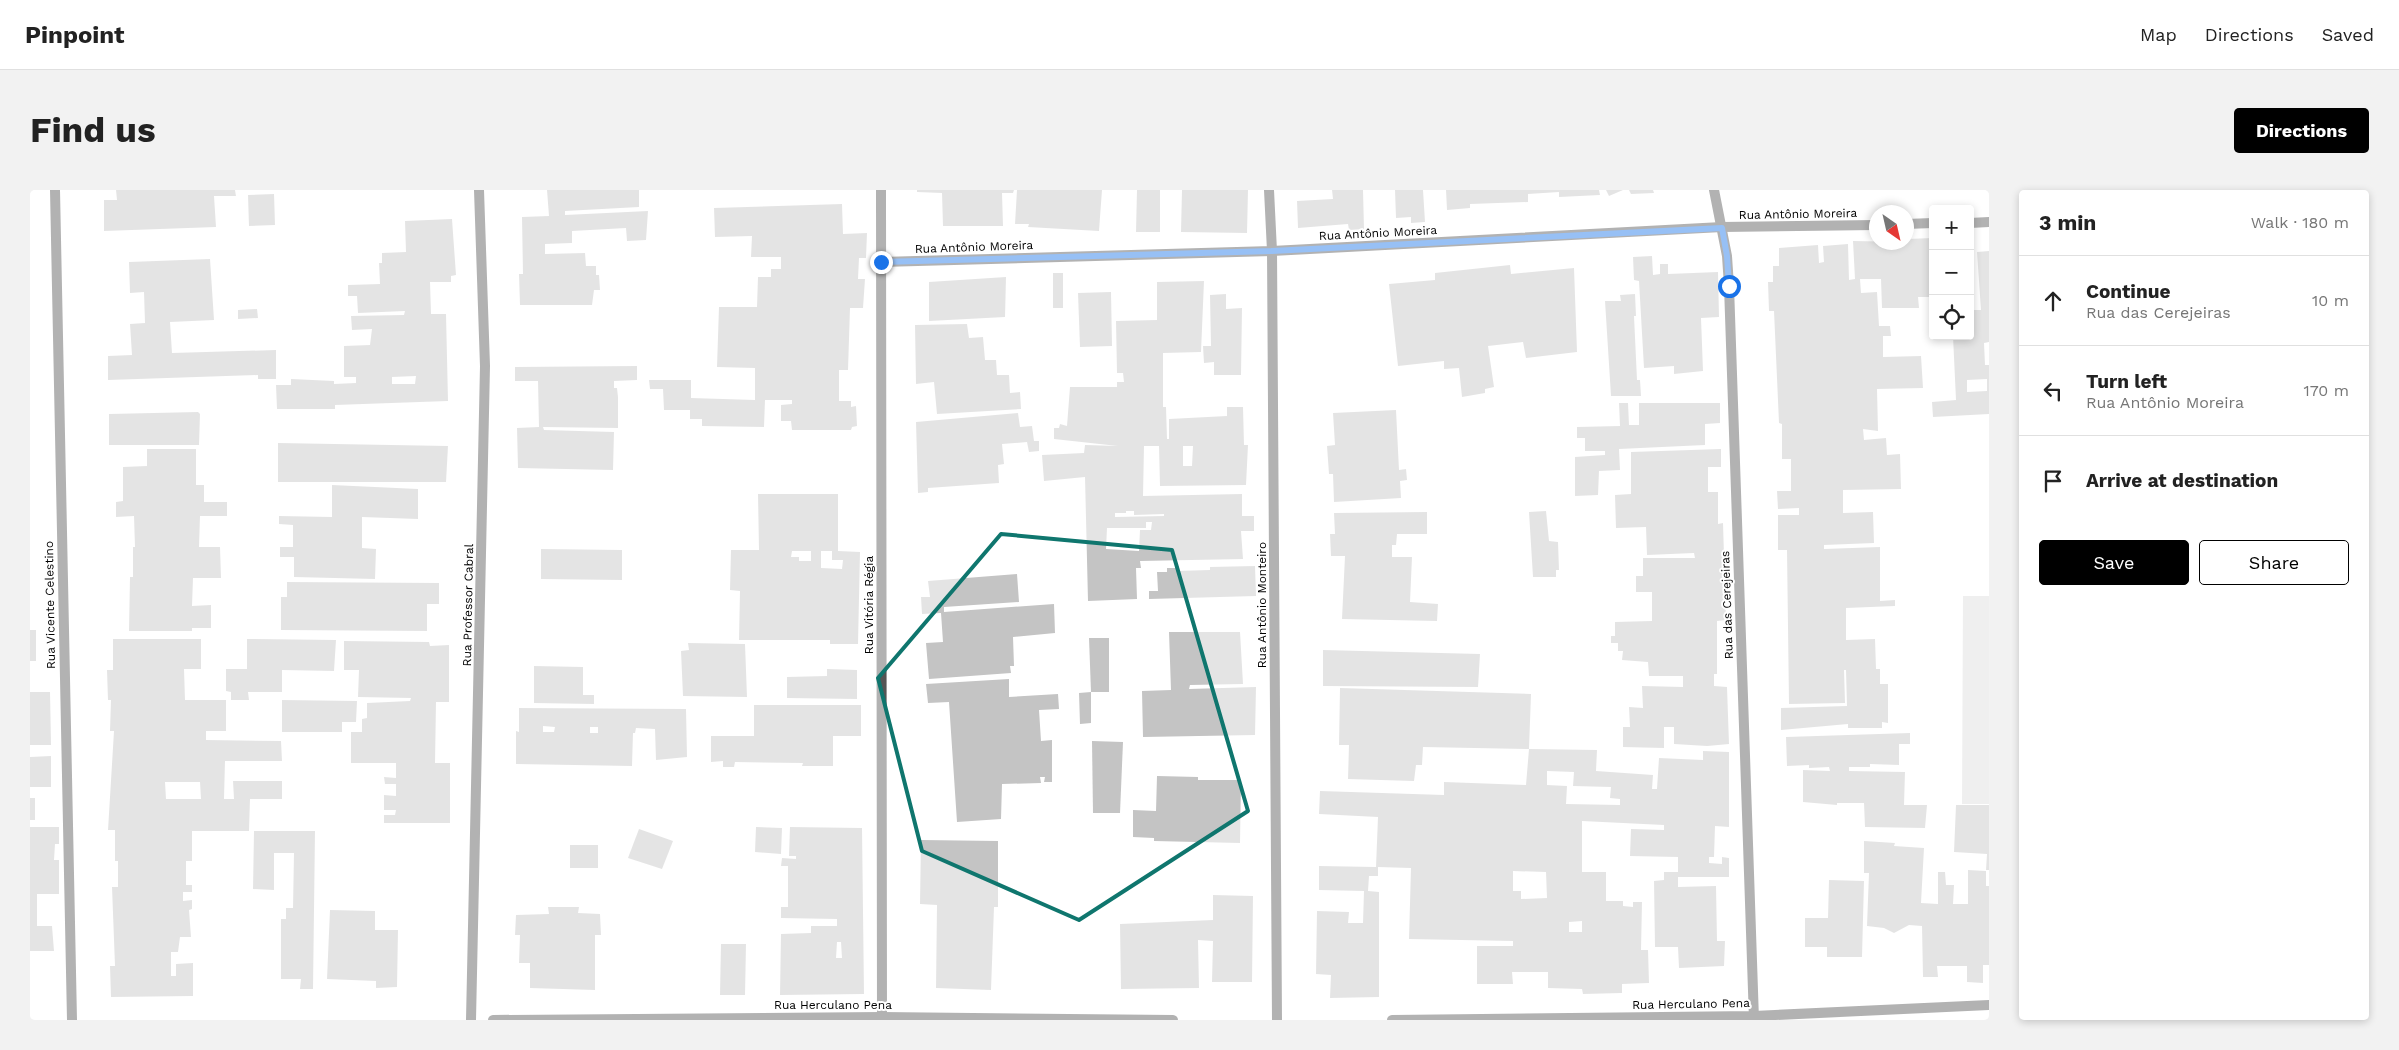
<!DOCTYPE html>
<html lang="en">
<head>
<meta charset="utf-8">
<style>
	:root { --surface:#fff; --page:#f2f2f2; --text:#222; --muted:#767676; --line:#e0e0e0; --accent:#000 }
	body { margin:0; font-family:"Work Sans",sans-serif; background:var(--page); color:var(--text) }
	.controls { position:absolute; right:15px; top:15px; display:grid; overflow:hidden; border-radius:5px; box-shadow:0 2px 8px #0003 }
	.controls button { width:45px; height:45px; display:grid; place-items:center; padding:0; border:0; border-bottom:1px solid var(--line); background:var(--surface); color:var(--text); font:25px sans-serif }
	.compass { position:absolute; left:1839px; top:15px; width:45px; height:45px; border-radius:50%; background:var(--surface); box-shadow:0 2px 8px #0003; rotate:146deg }
	.stop { position:absolute; width:15px; height:15px; margin:-11px; border:4px solid #1a73e8; border-radius:50%; background:#fff }
	.stop.end { background:#1a73e8; border-color:#fff; box-shadow:0 1px 5px #0008 }
	.list { margin:0; padding:0; list-style:none }
	h2 { display:flex; justify-content:space-between; align-items:center; height:65px; margin:0; padding:0 20px; font-size:21px }
	h2 small { font-size:16px; font-weight:400; color:var(--muted) }
	.list li { display:grid; grid-template-columns:32px 1fr auto; gap:15px; align-items:center; box-sizing:border-box; height:90px; padding:0 20px; border-top:1px solid var(--line) }
	.list b { display:block; font-size:19px; white-space:nowrap }
	.list p { margin:0; font-size:16px; white-space:nowrap; color:var(--muted) }
	.list em { font-size:16px; font-style:normal; color:var(--muted) }
	.actions { display:flex; gap:10px; padding:15px 20px }
	.actions a { flex:1; padding:11px 0; border:1px solid var(--accent); border-radius:5px; text-align:center; font-size:18px; color:var(--accent) }
	.actions .main { background:var(--accent); color:#fff }
	.icon { flex:none; width:28px; height:28px; fill:none; stroke:currentColor; stroke-width:2; stroke-linecap:round; stroke-linejoin:round }
	.map { position:relative; flex:none; width:1959px; height:830px; overflow:hidden; border-radius:5px }
	header { display:flex; align-items:center; gap:30px; box-sizing:border-box; height:70px; padding:0 25px; background:var(--surface); border-bottom:1px solid var(--line) }
	header strong { font-size:24px }
	nav { display:flex; gap:28px; margin-inline-start:auto; font-size:18px }
	.intro { display:flex; align-items:center; justify-content:space-between; box-sizing:border-box; height:120px; padding:0 30px }
	h1 { margin:0; font-size:35px }
	.button { padding:12px 22px; border-radius:5px; background:var(--accent); color:#fff; font-size:18px; font-weight:700 }
	main { display:flex; gap:30px; padding:0 30px }
	aside { flex:1; background:var(--surface); border-radius:5px; box-shadow:0 2px 8px #0003 }
	.map>svg:first-child { display:block }
	.green { fill:#dcdcdc }
	.building { fill:#c4c4c4; fill-rule:evenodd }
	.lines { fill:none; stroke-linecap:round; stroke-linejoin:round }
	.minor { stroke:#555; stroke-width:10 }
	.route { stroke:#1a73e8; stroke-width:6 }
	.marked { fill:none; stroke:#0f766e; stroke-width:4; stroke-linejoin:round }
	.labels { text-anchor:middle; stroke-width:4; stroke-linejoin:round; paint-order:stroke }
	.street-label { font-size:12px; fill:#000; stroke:#fff }
</style>
</head>
<body>
<header>
<strong>Pinpoint</strong>
<nav><a>Map</a><a>Directions</a><a>Saved</a></nav>
</header>
<div class="intro"><h1>Find us</h1><a class="button">Directions</a></div>
<main>
<div class="map">
<svg width="1959" height="830" viewBox="0 0 1959 830">
	<rect width="100%" height="100%" fill="#fff"/>
	<path class="green" d="M1933,406H1959V614H1932Z"/>
	<g class="building">
		<path d="M86,0H205L206,6H184L186,37L74,41V10H87Z"/>
		<path d="M517,0H609V17L535,21V25L618,21L616,50L597,51L596,38L542,41V53L515,54V64L555,63L556,76H566V85H569L570,100H564L562,115H490L489,84H493L492,27L519,26Z"/>
		<path d="M887,0H984L983,3H972L973,36H913L912,3L887,2Z"/>
		<path d="M987,0H1072L1069,41L998,37L999,34H985Z"/>
		<path d="M1107,0H1130V42H1106Z"/>
		<path d="M1152,0H1218L1217,43L1151,42Z"/>
		<path d="M1302,0H1333L1334,39L1319,40L1318,34L1268,38L1267,11L1303,9Z"/>
		<path d="M1365,0H1393L1395,32L1381,33V27L1366,28Z"/>
		<path d="M1416,0H1569L1570,5L1529,7V2L1498,4V12L1440,14V18L1417,20Z"/>
		<path d="M1576,0H1593L1579,6Z"/>
		<path d="M1599,0H1623L1624,3L1601,4Z"/>
		<path d="M244,4L245,35L219,36L218,5Z"/>
		<path d="M812,14L813,44L837,43L836,68H829L828,89H835L833,118H820L818,180H809V211H821V217L826,216L827,236L822,237L821,240H762L761,231H751V215L762,214V210H735L734,237L672,236V229H660V220H634L633,199H620L619,190H661V208L725,210V178L687,177L689,117H727L728,87H741V79H751V67H721L722,46L685,47L684,18Z"/>
		<path d="M422,29L426,85L421,86V92H400L401,124H416L418,211L305,215V219H247L246,195H261V189L304,191V194L326,193V187H314V156L340,155L342,139L322,140L321,126L374,125L375,121L328,123L327,106H318V95L350,94L349,73H352V63L376,62L375,31ZM386,186L385,194H362V187Z"/>
		<path d="M1903,48V107H1888L1889,118H1852L1851,89H1830L1831,103L1847,102L1849,136H1860L1861,146H1853V167L1891,166L1893,198L1847,199L1848,241L1833,239L1834,250L1856,248L1857,265L1870,264L1871,299L1813,300V323L1843,322L1844,353L1794,355V359L1850,357V411L1865,410V416L1816,418V450L1845,449L1846,479H1850V494H1858V533L1852,532V538H1818V534L1751,540V518L1817,516L1816,480H1814L1815,513L1759,514L1757,360H1748V325H1769V318L1748,319L1747,301H1761V269H1752V234L1749,233L1744,121H1739L1738,92H1743V76H1749V58L1788,55L1789,73L1794,72L1793,56L1818,54L1819,90L1825,89L1823,51L1876,52V49Z"/>
		<path d="M1959,61V152L1954,153L1955,175H1959V224L1903,227L1902,212L1926,210L1923,146H1940V120H1951L1947,62ZM1957,189V201L1937,202V190Z"/>
		<path d="M1622,66L1623,85L1630,84V74H1638V84L1688,82L1689,127L1671,128L1673,181L1644,184V176L1614,178L1609,91L1604,90L1603,67Z"/>
		<path d="M180,69L184,130L140,132L142,163L246,160V189H228V185L78,190V166L102,165L100,134L115,133L114,102L100,103L99,72Z"/>
		<path d="M1480,75L1481,84L1544,78L1547,162L1496,168L1493,152L1458,156L1464,197L1455,199V203L1432,207L1429,178L1414,179V171L1368,176L1359,94L1405,90V83Z"/>
		<rect x="1023" y="83" width="10" height="35"/>
		<path d="M976,87L975,127L899,131V92Z"/>
		<path d="M1174,91L1171,162L1133,163V217H1136L1137,249H1139V229L1197,226V217H1213L1214,255H1218L1216,295L1130,296L1129,256H1114L1113,306L1212,304V326H1224V341H1211L1213,369L1110,371L1111,378H1106L1107,409L1058,411L1055,287L1014,291L1012,265L1054,263L1055,255L1088,256L1024,249V238H1029L1030,234L1037,236L1040,197H1087V192H1094L1093,183H1087L1086,131L1127,130V92ZM1153,256H1163L1162,276H1153ZM1096,321H1104V325L1134,324V326L1085,327V323H1096ZM1116,332H1122L1121,340H1110L1109,361L1076,359L1077,338H1116Z"/>
		<path d="M1081,102L1082,156L1050,157L1048,103Z"/>
		<path d="M1196,104V119L1212,118L1211,185H1184V172L1174,173L1173,156H1181L1180,105Z"/>
		<path d="M1605,104L1606,126H1604L1607,190H1610L1611,206H1581L1575,111H1591L1590,105Z"/>
		<path d="M227,119L228,128L208,129V120Z"/>
		<path d="M937,134L939,148L953,147L955,170H966L967,185H979L980,203L990,202L991,219L907,224L904,192L886,194L885,135Z"/>
		<path d="M607,176V190L584,191V198H587L588,207V238L513,237L514,240L584,242L583,280L488,278L487,238L509,237L508,191H485V177Z"/>
		<path d="M1589,213H1598L1599,235H1609V213H1690V233L1675,234V255L1589,259L1590,280L1569,281L1568,305L1545,306V267L1575,265V261H1555V248H1547V237L1590,236Z"/>
		<path d="M1366,220L1369,280L1376,279L1377,290L1370,291L1371,308L1304,312L1303,284H1299L1297,256L1305,255L1303,223Z"/>
		<path d="M168,222L170,224L169,255H79V224Z"/>
		<path d="M988,223L990,237L1002,236L1004,251H1009V261L999,262L997,252L972,254L974,274L968,275L969,293L898,298V302L888,303L886,232Z"/>
		<path d="M248,253L418,256L416,292H248Z"/>
		<path d="M117,259H166V295H174V312H197V326H170L169,357H190L191,388H163L162,416L181,415V438H162V441H99L100,387H103V357H105L104,326L86,327V312L93,311V277L117,276Z"/>
		<path d="M1691,259V277H1678V302H1688V334L1693,333L1696,430L1687,431V484H1684V496L1697,497L1699,554L1677,556L1644,554V537H1634V558L1593,557V537H1600L1599,517L1613,518L1612,496L1653,497V486H1619L1618,472L1592,470L1593,461H1588V453H1581V446H1585V432L1622,431V402H1606V386H1613V368H1665L1664,363L1617,365L1616,337L1586,338L1585,305L1601,304V262Z"/>
		<path d="M302,295L388,299V329L332,327V358L346,359L345,389L264,387V367H250V357H263V335L249,334V326L302,327Z"/>
		<path d="M728,304H808V361L830,362L828,454H800V450H709L710,401L700,400L701,360H729ZM762,361H781V371H769V367H761ZM791,361H802V370H813L812,379L791,378Z"/>
		<path d="M1516,321L1519,351L1528,352L1529,380H1526V387H1503L1499,322Z"/>
		<path d="M1397,322V344H1367L1366,355H1362V367H1382L1380,412L1408,414L1407,431L1312,429L1315,366H1301L1300,344H1305L1304,323Z"/>
		<path d="M511,359L592,360V390L511,389Z"/>
		<path d="M1225,376L1226,406L1119,409V401H1128L1127,382H1137V378H1146V381L1180,380V377Z"/>
		<path d="M987,384L989,412L914,417V422L1024,414L1025,443L983,447L984,476H980L981,483L899,489L896,453L913,452L911,423L892,424L891,407H900L898,391Z"/>
		<path d="M257,392L409,393V414H397V441L251,440V407H257Z"/>
		<rect x="0" y="440" width="6" height="31"/>
		<path d="M1139,442H1210L1213,494L1160,495L1159,499L1226,497L1225,545L1113,547L1112,501L1141,500Z"/>
		<path d="M1059,448H1079V502H1061Z"/>
		<path d="M83,449H171V479H154L155,510H196V541H176V550L251,551L252,571H195L194,609H204L203,591H252V609H220L219,641H162V671H156V695H162V702H153V711L162,710V719L159,720L161,747H150L148,762H141V786H146V774L163,773V806L81,807L80,776H85L82,697H88V671H85V640H78L84,541H80L81,510H78L77,480H83ZM135,592H170L171,609H136Z"/>
		<path d="M217,449L306,450L304,481L252,480V502H218L219,510H201V502L196,501V479H217Z"/>
		<path d="M314,451L399,452L400,456L419,455V512H406L405,573H420V633H354V625H365L366,620H354V605L366,606V594H355L354,587L366,588V573H321V542H332V529L337,528V513L380,511L381,508L328,507L329,480H314Z"/>
		<path d="M658,453L715,454L717,507L653,506L651,461L659,460Z"/>
		<path d="M1293,460L1450,464L1448,497L1293,496Z"/>
		<path d="M504,476L553,477V505H564V514L504,513Z"/>
		<path d="M797,479L827,480V509L757,508V487L797,486Z"/>
		<path d="M979,489V507L1028,504L1029,519L1009,520L1011,551L1022,550V592H1014L1015,587H1010L1011,593L972,594L971,629L927,632L919,512L898,513L896,494Z"/>
		<path d="M1310,498L1501,504L1499,559L1393,557L1392,575H1386L1384,591L1318,589L1319,555H1309Z"/>
		<path d="M0,502H20L21,555H0Z"/>
		<path d="M1061,502V533L1050,534L1049,503Z"/>
		<path d="M252,510L327,511L326,532H312V542H252Z"/>
		<path d="M724,515H831V546H803V576H772L773,573L705,572L704,577H693V571L681,572V546H724Z"/>
		<path d="M489,518L656,519L657,567L626,570L625,539L606,538L605,543H603L602,576L486,574V541L489,542ZM513,536L525,537L524,542H513ZM560,537H568V543H560Z"/>
		<path d="M1880,543V554H1869V575L1840,574V577H1819V581L1875,582L1874,615H1897L1895,638L1835,637L1834,613H1807V615L1773,612V580L1800,581L1799,577L1779,578V575L1757,576L1756,547Z"/>
		<path d="M1062,551L1093,552L1090,623H1063Z"/>
		<path d="M1499,559L1567,560L1566,581L1623,585L1622,599H1627L1629,568L1673,570V561L1699,562V637L1685,636L1684,667H1679V673L1692,674V667L1699,668V687H1648V697L1686,696L1687,751H1695L1694,776L1649,778L1648,757H1625L1624,691L1634,690V682H1648V667L1600,666L1601,639L1634,640V635L1552,631V682H1576V711H1593V716L1603,717V712H1612L1611,760H1618L1619,793L1592,794V803L1553,804L1552,799L1518,798V782H1482L1483,794H1447V756H1483V751L1379,749L1381,678L1348,677V686H1339L1338,701L1349,702V807L1300,808L1301,785L1286,784L1287,721L1319,722L1318,733H1333L1334,701L1289,700V676L1346,677L1348,627L1289,624L1290,601L1414,605V592L1496,595ZM1517,581L1544,582L1543,596L1581,597L1580,608L1590,609V615L1536,614L1537,596L1517,595ZM1483,681L1516,682L1517,708L1491,709V701H1483ZM1552,731V742H1539V732Z"/>
		<path d="M21,566V597H0V567Z"/>
		<path d="M1127,586L1168,587V590H1211L1210,653L1124,651V648L1103,647V620L1126,621Z"/>
		<rect x="0" y="608" width="5" height="22"/>
		<path d="M1926,615H1959V680H1956L1957,664L1924,662Z"/>
		<path d="M0,637H29V654H25L24,670H29V704H7V736H22L24,761H0Z"/>
		<path d="M726,637L752,638L751,664L725,662Z"/>
		<path d="M760,637L832,638L834,804L750,805L751,744L781,743V736H807V729L751,728V717H758V676H751L752,668L766,669V666H759ZM807,752H811L812,768H806Z"/>
		<path d="M609,639L643,651L632,679L598,668Z"/>
		<path d="M224,641H285L283,799H270L271,789H251V729H256V718H263L264,663H244V700L223,699Z"/>
		<path d="M891,650L968,651V717H964L961,800L906,798L907,715L890,714Z"/>
		<path d="M1834,651L1865,653L1864,656L1894,658L1891,713L1908,714V682H1915L1916,695H1924L1923,714H1938V680L1956,681V696H1959V775H1953V793L1937,792V776H1907L1908,787H1893L1892,736L1879,735L1864,743L1854,738L1837,736L1839,683H1834Z"/>
		<rect x="540" y="655" width="28" height="23"/>
		<path d="M1799,690L1834,691L1832,767H1797V757H1775V728H1798Z"/>
		<path d="M1183,705L1223,706L1222,792H1182L1183,751L1168,750L1169,798L1091,799L1090,734L1183,730Z"/>
		<path d="M518,717H549L548,723L570,724L571,745H565V800L500,798V773H489L490,745H485L486,725L519,724Z"/>
		<path d="M300,720L345,721V740H368L367,797L346,798V791L297,789Z"/>
		<path d="M691,754H716L715,805H690Z"/>
	</g>
	<g class="lines">
		<g class="minor">
			<path d="M25,0L42,830"/>
			<path d="M851,0L852,830"/>
			<path d="M1239,0L1242,61L1247,830"/>
			<path d="M1684,0L1697,66L1699,96L1724,830"/>
			<path d="M1940,33L1959,32"/>
			<path d="M1876,34L1903,33"/>
			<path d="M851,72L1242,61L1692,37L1846,35"/>
			<path d="M441,830L455,176L449,0"/>
			<path d="M463,830L852,827L1143,830"/>
			<path d="M1362,830L1724,826L1959,815"/>
		</g>
	</g>
	<g class="lines">
		<path class="route" d="M851,72L1242,61L1692,38L1697,66L1699,96"/>
	</g>
	<path d="M0 0H1959V830H0ZM971,344L1142,360L1218,621L1049,730L892,661L848,488Z" fill="#fff" fill-opacity=".55" fill-rule="evenodd"/>
	<path class="marked" d="M971,344L1142,360L1218,621L1049,730L892,661L848,488Z"/>
	<g class="labels">
		<g class="street-label">
			<text transform="translate(1768 24) rotate(-1)" y="4">Rua Antônio Moreira</text>
			<text transform="translate(1348 43) rotate(-3)" y="4">Rua Antônio Moreira</text>
			<text transform="translate(944 57) rotate(-2)" y="4">Rua Antônio Moreira</text>
			<text transform="translate(20 415) rotate(-91)" y="4">Rua Vicente Celestino</text>
			<text transform="translate(438 415) rotate(-89)" y="4">Rua Professor Cabral</text>
			<text transform="translate(839 415) rotate(-90)" y="4">Rua Vitória Régia</text>
			<text transform="translate(1232 415) rotate(-90)" y="4">Rua Antônio Monteiro</text>
			<text transform="translate(1697 415) rotate(-92)" y="4">Rua das Cerejeiras</text>
			<text transform="translate(1661 814) rotate(-1)" y="4">Rua Herculano Pena</text>
			<text x="803" y="819">Rua Herculano Pena</text>
		</g>
	</g>
</svg>
<div class="controls">
<button>+</button>
<button>−</button>
<button><svg class="icon" aria-label="locate" viewBox="0 0 24 24"><circle cx="12" cy="12" r="6"/><path d="M12 2v4M12 18v4M2 12h4M18 12h4"/></svg></button>
</div>
<svg class="compass" viewBox="-18 -18 36 36"><path d="M0-13l5 13h-10z" fill="#e53935"/><path d="M0 13l5-13h-10z" fill="#767676"/></svg>
<div class="stop" style="left:1699px;top:96px"></div>
<div class="stop end" style="left:851px;top:72px"></div>
</div>
<aside>
<h2>3 min<small>Walk · 180 m</small></h2>
<ul class="list">
<li><svg class="icon" aria-label="ahead" viewBox="0 0 24 24"><path d="M12 20V5M6 11l6-6 6 6"/></svg><div><b>Continue</b><p>Rua das Cerejeiras</p></div><em>10 m</em></li>
<li><svg class="icon" aria-label="left" viewBox="0 0 24 24"><path d="M17 20v-9H6M10 6l-5 5 5 5"/></svg><div><b>Turn left</b><p>Rua Antônio Moreira</p></div><em>170 m</em></li>
<li><svg class="icon" aria-label="arrive" viewBox="0 0 24 24"><path d="M6 21V4h12l-3 4 3 4H6"/></svg><div><b>Arrive at destination</b></div></li>
</ul>
<div class="actions"><a class="main">Save</a><a>Share</a></div>
</aside>
</main>
</body>
</html>
